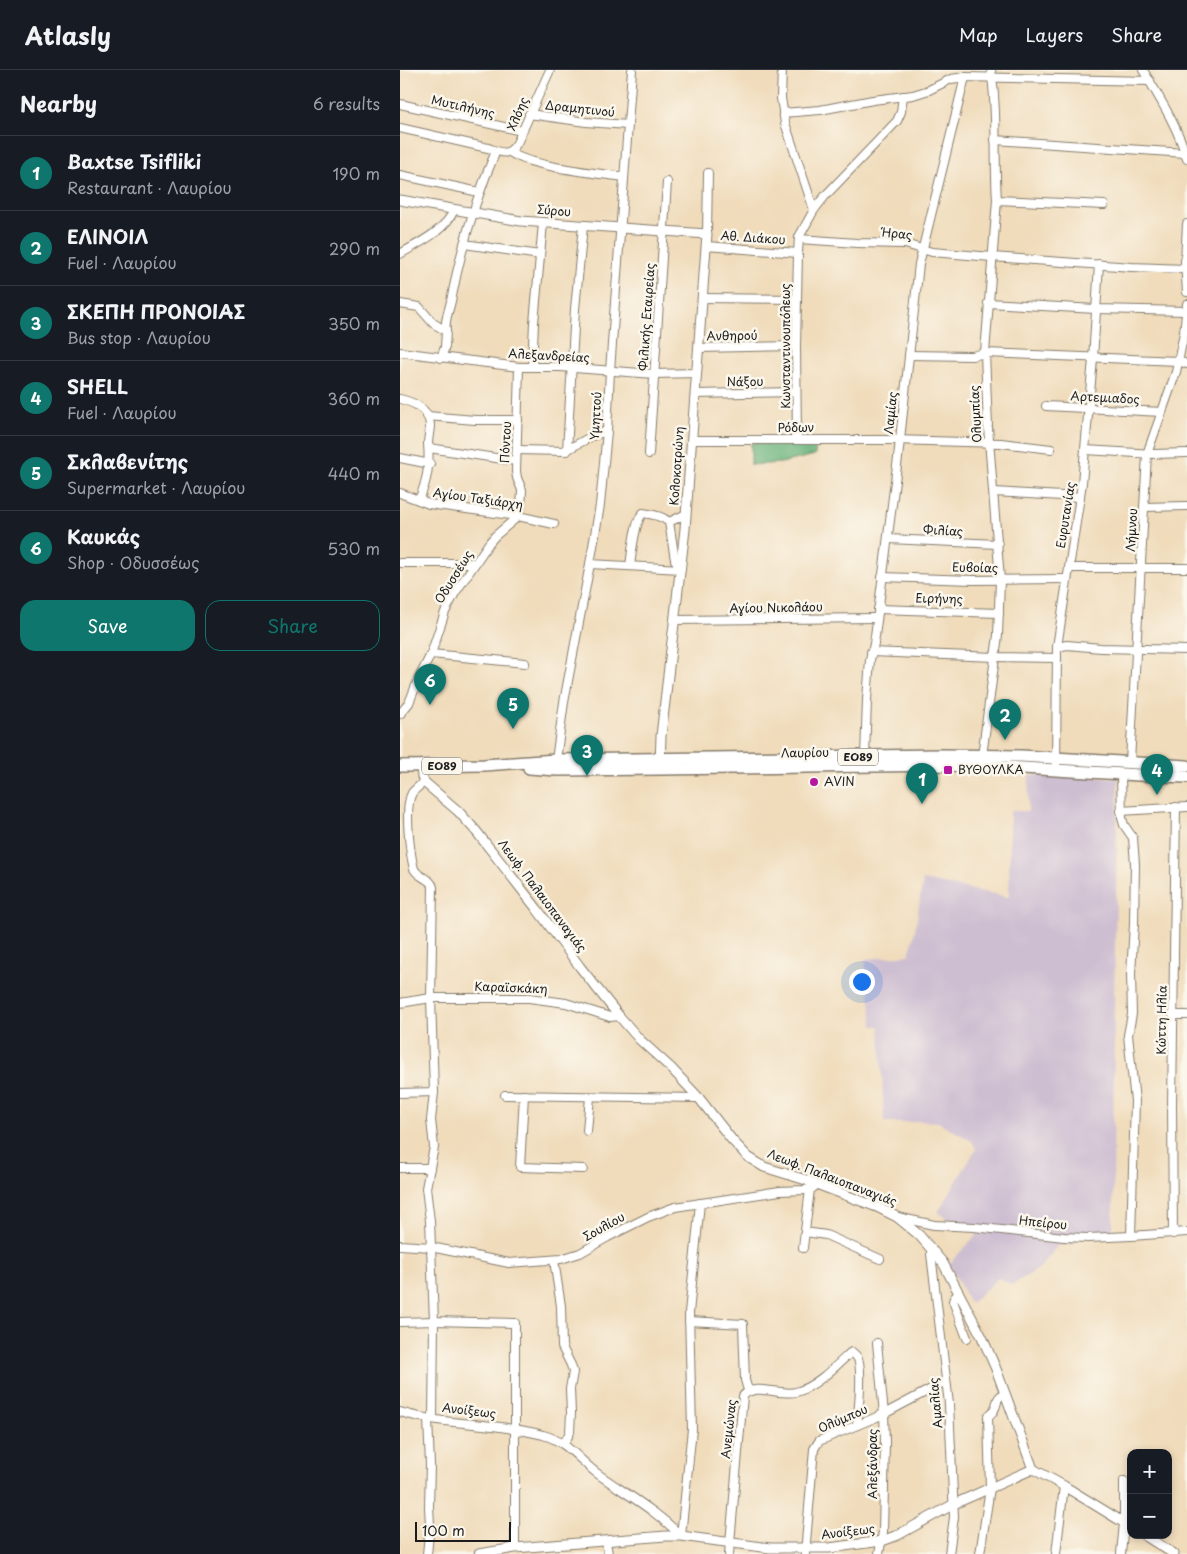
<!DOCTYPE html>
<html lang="en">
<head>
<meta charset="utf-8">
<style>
	:root { --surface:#171b24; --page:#20242c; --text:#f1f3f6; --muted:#9ea1a6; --line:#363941; --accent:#0f766e }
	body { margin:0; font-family:"Playpen Sans",sans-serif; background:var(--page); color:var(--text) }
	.controls { position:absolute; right:15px; bottom:15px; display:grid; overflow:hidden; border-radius:10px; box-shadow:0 2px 8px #0003 }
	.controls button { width:45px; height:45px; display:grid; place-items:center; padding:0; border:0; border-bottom:1px solid var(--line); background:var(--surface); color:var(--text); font:25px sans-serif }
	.scale { position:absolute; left:15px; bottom:12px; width:96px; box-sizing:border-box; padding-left:5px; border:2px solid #1c1c1c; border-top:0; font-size:14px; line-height:18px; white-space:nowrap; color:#1c1c1c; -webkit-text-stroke:4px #fbf7ec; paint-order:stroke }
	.you { position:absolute; left:461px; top:911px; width:18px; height:18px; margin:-12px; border:4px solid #fff; border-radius:50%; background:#1a73e8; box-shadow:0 0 0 8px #1a73e833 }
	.badge { display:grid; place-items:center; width:32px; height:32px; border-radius:50%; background:var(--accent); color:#fff; font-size:16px; font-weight:700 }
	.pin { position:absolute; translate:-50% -41px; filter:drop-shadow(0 1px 2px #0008) }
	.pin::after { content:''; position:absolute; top:26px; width:18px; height:15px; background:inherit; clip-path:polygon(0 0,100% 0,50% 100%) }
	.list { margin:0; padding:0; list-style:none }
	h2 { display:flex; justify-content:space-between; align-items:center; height:65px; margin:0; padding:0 20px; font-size:21px }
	h2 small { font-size:16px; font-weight:400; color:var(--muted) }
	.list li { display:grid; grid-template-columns:32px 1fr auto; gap:15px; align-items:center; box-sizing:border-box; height:75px; padding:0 20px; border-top:1px solid var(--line) }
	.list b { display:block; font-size:19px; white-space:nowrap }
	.list p { margin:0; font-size:16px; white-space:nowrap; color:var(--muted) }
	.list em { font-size:16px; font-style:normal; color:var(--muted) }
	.actions { display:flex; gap:10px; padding:15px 20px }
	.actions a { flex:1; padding:11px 0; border:1px solid var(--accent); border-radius:15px; text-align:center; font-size:18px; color:var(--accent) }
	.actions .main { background:var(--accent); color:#fff }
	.map { position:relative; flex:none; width:787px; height:1484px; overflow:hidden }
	header { display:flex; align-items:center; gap:30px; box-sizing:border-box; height:70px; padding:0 25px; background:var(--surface); border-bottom:1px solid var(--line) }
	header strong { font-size:24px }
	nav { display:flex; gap:28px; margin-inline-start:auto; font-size:18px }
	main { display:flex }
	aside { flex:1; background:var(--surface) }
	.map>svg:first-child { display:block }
	.industrial { fill:#cebed1 }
	.forest { fill:#66b078; stroke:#41664a }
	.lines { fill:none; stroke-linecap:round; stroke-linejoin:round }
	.minor-casing { stroke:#867c6c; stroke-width:10 }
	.tertiary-casing { stroke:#867c6c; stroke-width:11 }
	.primary-casing { stroke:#867c6c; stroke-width:14 }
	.minor { stroke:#fff; stroke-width:8 }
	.tertiary { stroke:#fff; stroke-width:9 }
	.primary { stroke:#fff; stroke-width:11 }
	.poi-dot { fill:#b5179e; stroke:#fbf7ec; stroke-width:2 }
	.labels { text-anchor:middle; stroke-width:5; stroke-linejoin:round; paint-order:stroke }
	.shield { fill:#fbf7ec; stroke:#5f5e5a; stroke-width:1 }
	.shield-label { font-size:11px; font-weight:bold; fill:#1c1c1c }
	.street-label { font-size:12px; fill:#1c1c1c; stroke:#fbf7ec }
	.poi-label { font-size:12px; fill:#1c1c1c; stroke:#fbf7ec; text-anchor:start }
</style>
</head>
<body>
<header>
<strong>Atlasly</strong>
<nav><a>Map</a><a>Layers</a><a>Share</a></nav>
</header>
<main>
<aside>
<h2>Nearby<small>6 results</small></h2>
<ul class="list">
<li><span class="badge">1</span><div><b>Baxtse Tsifliki</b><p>Restaurant · Λαυρίου</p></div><em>190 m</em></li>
<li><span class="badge">2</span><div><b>ΕΛΙΝΟΙΛ</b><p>Fuel · Λαυρίου</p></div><em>290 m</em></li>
<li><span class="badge">3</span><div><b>ΣΚΕΠΗ ΠΡΟΝΟΙΑΣ</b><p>Bus stop · Λαυρίου</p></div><em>350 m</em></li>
<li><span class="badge">4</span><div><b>SHELL</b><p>Fuel · Λαυρίου</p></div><em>360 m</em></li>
<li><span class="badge">5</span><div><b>Σκλαβενίτης</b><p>Supermarket · Λαυρίου</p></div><em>440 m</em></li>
<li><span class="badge">6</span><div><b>Καυκάς</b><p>Shop · Οδυσσέως</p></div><em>530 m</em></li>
</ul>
<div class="actions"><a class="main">Save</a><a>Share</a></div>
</aside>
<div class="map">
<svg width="787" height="1484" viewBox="0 0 787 1484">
	<rect width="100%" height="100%" fill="#fbf7ec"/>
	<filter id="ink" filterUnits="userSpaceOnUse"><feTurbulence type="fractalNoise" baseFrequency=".02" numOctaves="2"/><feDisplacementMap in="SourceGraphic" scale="10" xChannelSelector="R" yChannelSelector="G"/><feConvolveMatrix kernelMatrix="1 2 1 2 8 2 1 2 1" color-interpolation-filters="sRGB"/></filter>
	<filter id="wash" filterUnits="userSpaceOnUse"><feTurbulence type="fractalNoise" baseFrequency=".0096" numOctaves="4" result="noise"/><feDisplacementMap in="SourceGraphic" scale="20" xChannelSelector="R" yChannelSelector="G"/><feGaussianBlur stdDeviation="1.12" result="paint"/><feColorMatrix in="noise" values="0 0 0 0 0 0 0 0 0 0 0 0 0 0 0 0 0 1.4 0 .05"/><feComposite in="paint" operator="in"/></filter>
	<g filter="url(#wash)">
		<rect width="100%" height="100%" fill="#f0dcbb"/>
		<path class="industrial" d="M629,705L718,708L714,937L713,1164L675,1166L674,1174L658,1175L640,1198L612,1215L598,1208L570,1234L549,1194L577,1164L579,1156L554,1154L538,1142L576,1079L572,1071L538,1052L518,1051L503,1053L484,1052L480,956H473L465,889L509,885L514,866L523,810L609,827L610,741H628Z"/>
		<path class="forest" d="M351,373H416L415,385L381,393L351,395Z"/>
	</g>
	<g filter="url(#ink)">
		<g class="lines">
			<g class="minor-casing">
				<g id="minor">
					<path d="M382,0L381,28L385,53L414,140"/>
					<path d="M743,0C760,29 778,57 787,89"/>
					<path d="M0,34L122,61"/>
					<path d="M383,43L420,40L473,30L513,25L529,20L551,9L565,7L750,11"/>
					<path d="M129,44L186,52L228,55"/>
					<path d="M0,58L88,78C102,83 108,87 117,73L150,0"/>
					<path d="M595,70L785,83"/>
					<path d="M110,82C130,97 197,103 224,107"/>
					<path d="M0,105L79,122"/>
					<path d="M597,130L704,135"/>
					<path d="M787,154L785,192L787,222"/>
					<path d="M307,164L308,103"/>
					<path d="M399,169L457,173L505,174L532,182L592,187L732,197L785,199"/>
					<path d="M64,174L140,185"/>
					<path d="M306,176L398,183"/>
					<path d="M0,184C19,173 45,161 54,140"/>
					<path d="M302,228L397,229"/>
					<path d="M588,233L696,239L787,241"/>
					<path d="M0,234L19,237L33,253L46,261L45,277L41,288"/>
					<path d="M46,261C44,251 49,241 51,231C61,179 75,129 96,81"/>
					<path d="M299,278L396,276"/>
					<path d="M0,282L119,297H161L254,304L297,303"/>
					<path d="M509,285L572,286L585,283L778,291L787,294"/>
					<path d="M132,297L134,253L143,153"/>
					<path d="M295,324L396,322"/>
					<path d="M0,329C13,332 29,339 30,355C30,361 28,368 28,374C30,395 27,411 19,430"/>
					<path d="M646,336L762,342"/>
					<path d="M27,346L75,350H118"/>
					<path d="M292,370H493L601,373L651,379"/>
					<path d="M397,370L396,276L398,183L399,167L414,140L425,126L497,51L501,42L503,26"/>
					<path d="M29,378L116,391"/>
					<path d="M117,380L165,381L192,366L207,361"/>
					<path d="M685,380L754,384L787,383"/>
					<path d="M167,381L175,239L183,156"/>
					<path d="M249,384L267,112"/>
					<path d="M0,388L30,394"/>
					<path d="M594,422L680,427"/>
					<path d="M0,423L29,434L118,446L154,454"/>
					<path d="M744,437L787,436"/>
					<path d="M269,452L286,444"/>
					<path d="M488,469L598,474"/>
					<path d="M0,493H75"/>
					<path d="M190,494L281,499"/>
					<path d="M230,496C232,483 234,452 243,443C252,444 262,446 269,452L275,490L281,496"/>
					<path d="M669,498H787"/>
					<path d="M482,507L573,510L667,509"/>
					<path d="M478,539L599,543"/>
					<path d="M275,550L477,548"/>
					<path d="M657,577L667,575L701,578L787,580"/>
					<path d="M471,582L595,587L657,588"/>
					<path d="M31,584L125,593"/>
					<path d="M0,644L9,633L19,608L31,584L45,542L55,523L89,473L95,466L115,449L121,435L122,420L117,408L116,401L119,297"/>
					<path d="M582,686L598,565L600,510L588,357L585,283L597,130C594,87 598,42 591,0"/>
					<path d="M465,687L467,630L470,590L474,574L498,388L519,194L565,7"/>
					<path d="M156,690L164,632L190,494L200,435L207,361L210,301L232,0"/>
					<path d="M730,692L747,384L776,302L784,263L787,234"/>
					<path d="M656,700L657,577L682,413L693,289L699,194"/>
					<path d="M721,704L722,748L724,755L733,768L735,794L734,854L731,904L732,944L728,965L735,1031L731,1166"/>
					<path d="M24,712C21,715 15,719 12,723C4,737 10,783 14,799C20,809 31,808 33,817L31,928L34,1022L31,1050L34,1077L26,1118L30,1151L34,1251L115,1253V1478"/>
					<path d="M721,741L787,737"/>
					<path d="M0,933L31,928H129L166,933L210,947L219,946"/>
					<path d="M773,945H787"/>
					<path d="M0,1023L34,1022"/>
					<path d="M105,1025L299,1028"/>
					<path d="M124,1025L120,1097L183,1099"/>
					<path d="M187,1061L190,1027"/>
					<path d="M0,1098H30"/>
					<path d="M497,1147L534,1155L574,1157L664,1167L688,1168L731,1166L787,1162"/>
					<path d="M405,1162L426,1165L480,1189"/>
					<path d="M773,1164L772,1036L776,737"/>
					<path d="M0,1175L31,1177L109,1193L161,1189L180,1183L208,1167L248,1147L275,1137L380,1121L405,1120L413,1118L417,1114"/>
					<path d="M403,1178L410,1119"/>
					<path d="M532,1180L531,1184L549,1334L554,1447L549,1484"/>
					<path d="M154,1190L161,1236L162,1277L171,1295L173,1302L170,1319L171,1343L170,1362L167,1368L163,1373"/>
					<path d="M559,1223L554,1228L553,1231L567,1268"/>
					<path d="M289,1251L343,1254L345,1310L347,1317L350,1321"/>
					<path d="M0,1252L34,1251L33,1349"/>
					<path d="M477,1273L484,1344L485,1372L483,1462L479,1484"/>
					<path d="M0,1342C46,1356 96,1352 143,1365C167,1371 180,1391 198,1404C226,1424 257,1441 281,1466"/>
					<path d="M281,1466L292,1359L289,1243L300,1133"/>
					<path d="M206,1471L208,1484"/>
					<path d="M27,1484L30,1455L29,1437L30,1395L28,1349"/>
					<path d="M329,1484L343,1326C355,1312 380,1326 396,1322C415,1317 436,1296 450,1283L452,1282C456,1285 458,1287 459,1292C462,1309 459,1337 457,1355"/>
					<path d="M405,1484L414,1379L419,1371L484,1344L546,1311"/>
					<path d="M580,1484L590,1418L588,1346C589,1346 594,1341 594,1340C599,1332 594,1329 605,1323"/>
					<path d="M656,1484L664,1416"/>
					<path d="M721,1484L724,1453V1411"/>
				</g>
			</g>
			<g class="tertiary-casing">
				<g id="tertiary">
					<path d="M0,130L121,151L307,164L285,459L261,666L260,694"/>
					<path d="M21,696L22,707L24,712L58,741L76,761L137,839L180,897L219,946L240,970L271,998L299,1028L332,1070L348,1087L364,1097L406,1110L477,1137L497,1147L519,1165L532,1180L543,1193L582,1267L596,1299L633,1399L664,1416L731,1457"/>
					<path d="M744,1465L774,1484"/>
					<path d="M79,1484L115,1478L266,1466H281L370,1478H429L482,1471L498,1465L554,1434L633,1399"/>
				</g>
			</g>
			<g class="primary-casing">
				<g id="primary">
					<path d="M0,696L84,695L156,690L541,685L621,686L787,696"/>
					<path d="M129,698L157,700L260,699L542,695L605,697L739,705L787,707"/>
				</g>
			</g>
			<use href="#minor" class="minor"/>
			<use href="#tertiary" class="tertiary"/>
			<use href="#primary" class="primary"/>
		</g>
	</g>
	<g class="poi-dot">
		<rect x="543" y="695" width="10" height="10" rx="2.5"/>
		<circle cx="414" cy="712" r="5"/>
	</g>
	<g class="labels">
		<g class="shield">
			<rect x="438" y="678.5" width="40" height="17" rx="4"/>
			<rect x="22" y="687.5" width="40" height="17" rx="4"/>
		</g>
		<g class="shield-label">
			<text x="458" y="691">ΕΟ89</text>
			<text x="42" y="700">ΕΟ89</text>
		</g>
		<g class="street-label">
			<text transform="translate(63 37) rotate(13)" y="4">Μυτιλήνης</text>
			<text transform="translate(180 39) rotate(6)" y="4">Δραμητινού</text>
			<text transform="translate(118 44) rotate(-67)" y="4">Χλόης</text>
			<text transform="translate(154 141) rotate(5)" y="4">Σύρου</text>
			<text transform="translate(497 164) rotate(6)" y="4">Ήρας</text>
			<text transform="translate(353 168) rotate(4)" y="4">Αθ. Διάκου</text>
			<text transform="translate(247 247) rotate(-86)" y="4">Φιλικής Εταιρείας</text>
			<text transform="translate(332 266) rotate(-1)" y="4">Ανθηρού</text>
			<text transform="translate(386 276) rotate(-90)" y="4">Κωνσταντινουπόλεως</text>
			<text transform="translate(149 286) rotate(3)" y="4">Αλεξανδρείας</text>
			<text transform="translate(345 312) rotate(-1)" y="4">Νάξου</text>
			<text transform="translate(705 328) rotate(3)" y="4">Αρτεμιαδος</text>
			<text transform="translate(491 343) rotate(-84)" y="4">Λαμίας</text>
			<text transform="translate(576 344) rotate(-93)" y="4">Ολυμπίας</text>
			<text transform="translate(196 346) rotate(-87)" y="4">Υμηττού</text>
			<text x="396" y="362">Ρόδων</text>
			<text transform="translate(106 372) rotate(-87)" y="4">Πόντου</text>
			<text transform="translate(277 396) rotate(-86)" y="4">Κολοκοτρώνη</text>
			<text transform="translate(78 429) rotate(8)" y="4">Αγίου Ταξιάρχη</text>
			<text transform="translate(666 445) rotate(-81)" y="4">Ευρυτανίας</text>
			<text transform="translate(732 460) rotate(-87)" y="4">Λήμνου</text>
			<text transform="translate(543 461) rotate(3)" y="4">Φιλίας</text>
			<text transform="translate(575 498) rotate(1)" y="4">Ευβοίας</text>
			<text transform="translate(54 507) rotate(-58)" y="4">Οδυσσέως</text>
			<text transform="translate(539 529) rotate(2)" y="4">Ειρήνης</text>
			<text transform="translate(376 538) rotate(-1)" y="4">Αγίου Νικολάου</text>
			<text transform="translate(405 683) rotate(-1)" y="4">Λαυρίου</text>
			<text transform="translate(142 826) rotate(53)" y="4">Λεωφ. Παλαιοπαναγιάς</text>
			<text transform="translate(111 918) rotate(2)" y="4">Καραϊσκάκη</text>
			<text transform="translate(762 950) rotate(-89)" y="4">Κώττη Ηλία</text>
			<text transform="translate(432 1108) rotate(21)" y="4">Λεωφ. Παλαιοπαναγιάς</text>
			<text transform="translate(643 1153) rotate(6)" y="4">Ηπείρου</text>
			<text transform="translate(204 1157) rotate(-29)" y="4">Σουλίου</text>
			<text transform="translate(536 1333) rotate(-95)" y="4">Αμαλίας</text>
			<text transform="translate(69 1341) rotate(7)" y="4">Ανοίξεως</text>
			<text transform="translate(443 1349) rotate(-23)" y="4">Ολύμπου</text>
			<text transform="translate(329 1359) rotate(-84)" y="4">Ανεμώνας</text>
			<text transform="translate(473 1394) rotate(-90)" y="4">Αλεξάνδρας</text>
			<text transform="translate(448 1462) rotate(-7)" y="4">Ανοίξεως</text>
		</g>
		<g class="poi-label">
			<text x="558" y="704">ΒΥΘΟΥΛΚΑ</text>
			<text x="424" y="716">AVIN</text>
		</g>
	</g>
</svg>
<div class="controls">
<button>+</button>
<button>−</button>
</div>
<div class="scale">100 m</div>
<div class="you"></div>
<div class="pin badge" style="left:522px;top:734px">1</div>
<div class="pin badge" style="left:605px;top:670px">2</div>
<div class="pin badge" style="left:187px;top:706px">3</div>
<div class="pin badge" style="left:757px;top:725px">4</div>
<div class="pin badge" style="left:113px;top:659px">5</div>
<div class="pin badge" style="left:30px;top:635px">6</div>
</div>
</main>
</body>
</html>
